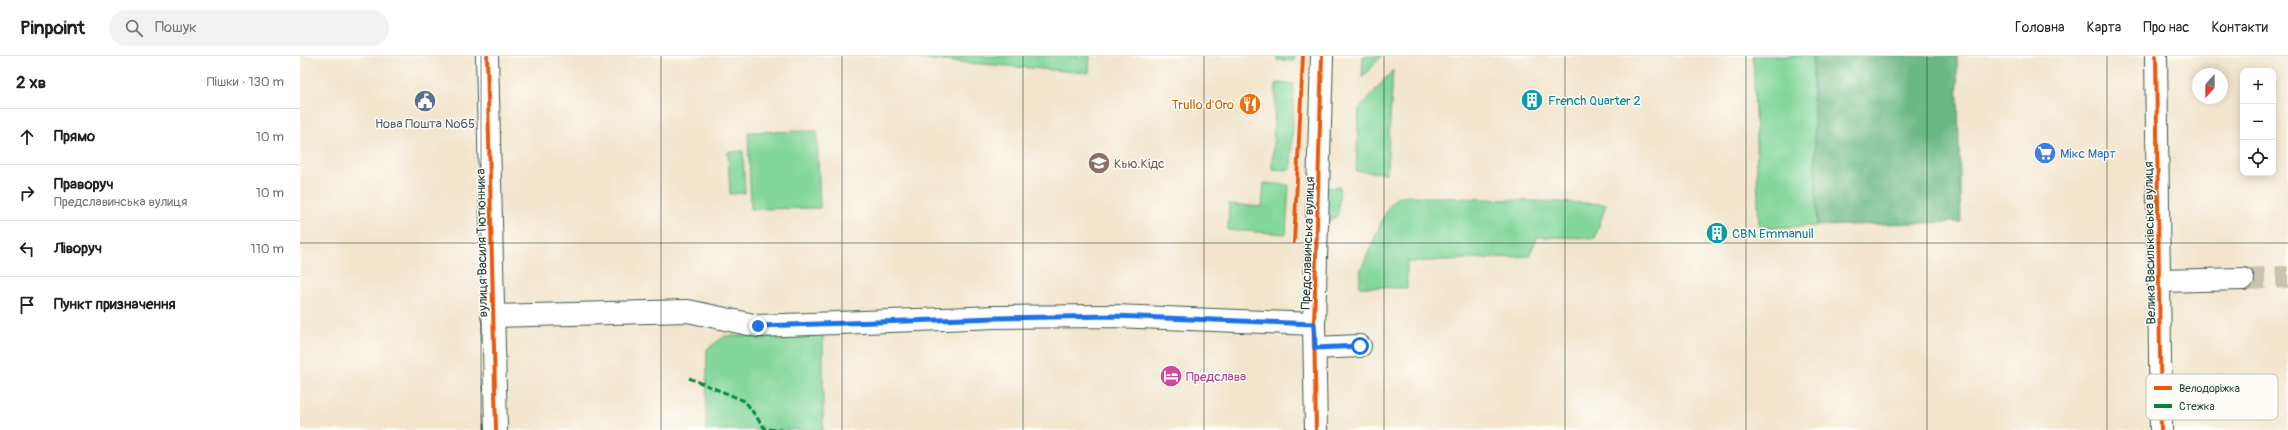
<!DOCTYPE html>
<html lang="uk">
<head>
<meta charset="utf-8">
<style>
	:root { --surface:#fff; --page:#f2f2f2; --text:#202124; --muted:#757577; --line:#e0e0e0 }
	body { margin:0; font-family:Pangolin,sans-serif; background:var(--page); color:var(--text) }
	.controls { position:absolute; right:12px; top:12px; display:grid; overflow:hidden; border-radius:8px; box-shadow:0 2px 10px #0003 }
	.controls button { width:36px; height:36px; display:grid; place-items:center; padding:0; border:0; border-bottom:1px solid var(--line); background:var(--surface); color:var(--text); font:20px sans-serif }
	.compass { position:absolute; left:1892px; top:12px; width:36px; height:36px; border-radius:50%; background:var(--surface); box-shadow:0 2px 10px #0003; rotate:201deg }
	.stop { position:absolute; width:12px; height:12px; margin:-9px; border:3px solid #1a73e8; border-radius:50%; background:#fff }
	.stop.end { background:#1a73e8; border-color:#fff; box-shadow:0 1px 4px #0008 }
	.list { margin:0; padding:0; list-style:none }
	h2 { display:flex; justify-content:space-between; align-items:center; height:52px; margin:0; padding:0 16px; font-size:17px }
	h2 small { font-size:13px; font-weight:400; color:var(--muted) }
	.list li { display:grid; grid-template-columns:26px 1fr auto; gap:12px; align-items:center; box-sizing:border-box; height:56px; padding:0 16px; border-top:1px solid var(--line) }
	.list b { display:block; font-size:15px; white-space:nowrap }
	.list p { margin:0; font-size:13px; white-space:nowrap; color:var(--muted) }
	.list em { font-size:13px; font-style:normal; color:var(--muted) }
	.icon { flex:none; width:22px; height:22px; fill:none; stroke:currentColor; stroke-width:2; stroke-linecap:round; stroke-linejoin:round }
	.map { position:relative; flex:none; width:1988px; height:374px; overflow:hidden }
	header { display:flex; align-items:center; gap:24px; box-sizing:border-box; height:56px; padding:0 20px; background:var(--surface); border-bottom:1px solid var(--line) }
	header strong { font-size:19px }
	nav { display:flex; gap:22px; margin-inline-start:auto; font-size:14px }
	.search { width:280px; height:36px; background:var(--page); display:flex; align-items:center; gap:10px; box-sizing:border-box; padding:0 14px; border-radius:22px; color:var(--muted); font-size:15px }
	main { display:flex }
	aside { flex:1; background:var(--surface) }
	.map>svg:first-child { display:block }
	.green { fill:#83d79a; stroke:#518a67 }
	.forest { fill:#6ab882; stroke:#447a5b }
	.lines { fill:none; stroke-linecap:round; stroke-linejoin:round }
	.minor-tunnel { stroke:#c8c3ad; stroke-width:22; stroke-dasharray:22 11; stroke-linecap:butt }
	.minor-casing { stroke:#3f564b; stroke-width:24 }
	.major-casing { stroke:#3f564b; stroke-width:24 }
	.minor { stroke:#fff; stroke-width:22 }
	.major { stroke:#fff; stroke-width:22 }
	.quiet { stroke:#00873e; stroke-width:3; stroke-dasharray:6 3; stroke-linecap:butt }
	.cycleway-casing { stroke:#fdfcf7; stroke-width:6 }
	.cycleway { stroke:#e8590c; stroke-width:4 }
	.route { stroke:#1a73e8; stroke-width:5 }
	.grid { fill:none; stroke:#1f3d34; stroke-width:1; stroke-opacity:0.55 }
	.labels { text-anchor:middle; stroke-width:3; stroke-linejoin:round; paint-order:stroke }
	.culture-label { font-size:13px; fill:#0d838f; stroke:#fdfcf7; text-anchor:start }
	.food-label { font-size:13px; fill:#c56008; stroke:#fdfcf7; text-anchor:end }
	.service-label { font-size:13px; fill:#4e5e75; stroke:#fdfcf7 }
	.shop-label { font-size:13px; fill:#366cbe; stroke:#fdfcf7; text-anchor:start }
	.education-label { font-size:13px; fill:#785e54; stroke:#fdfcf7; text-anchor:start }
	.street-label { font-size:13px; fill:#1f3d34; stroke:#fdfcf7 }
	.hotel-label { font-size:13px; fill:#b23c85; stroke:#fdfcf7; text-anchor:start }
	.key { fill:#fdfcf7; stroke:#bac3bc; stroke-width:1 }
	.key-label { font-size:11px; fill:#1f3d34 }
</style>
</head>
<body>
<header>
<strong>Pinpoint</strong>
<div class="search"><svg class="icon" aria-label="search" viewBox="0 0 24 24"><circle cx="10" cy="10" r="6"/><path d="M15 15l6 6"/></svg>Пошук</div>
<nav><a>Головна</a><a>Карта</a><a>Про нас</a><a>Контакти</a></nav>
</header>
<main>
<aside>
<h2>2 хв<small>Пішки · 130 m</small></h2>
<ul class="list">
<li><svg class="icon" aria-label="ahead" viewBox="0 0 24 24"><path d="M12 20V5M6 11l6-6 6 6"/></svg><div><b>Прямо</b></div><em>10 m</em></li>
<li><svg class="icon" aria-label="right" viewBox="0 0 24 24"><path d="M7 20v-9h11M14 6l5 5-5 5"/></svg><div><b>Праворуч</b><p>Предславинська вулиця</p></div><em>10 m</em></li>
<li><svg class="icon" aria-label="left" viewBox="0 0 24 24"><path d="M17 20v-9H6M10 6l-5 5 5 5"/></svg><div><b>Ліворуч</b></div><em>110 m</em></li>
<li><svg class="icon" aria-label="arrive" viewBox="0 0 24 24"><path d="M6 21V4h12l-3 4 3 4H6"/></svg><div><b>Пункт призначення</b></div></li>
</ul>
</aside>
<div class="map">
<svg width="1988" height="374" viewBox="0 0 1988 374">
	<rect width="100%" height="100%" fill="#fdfcf7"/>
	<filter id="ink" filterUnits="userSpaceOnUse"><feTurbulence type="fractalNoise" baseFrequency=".025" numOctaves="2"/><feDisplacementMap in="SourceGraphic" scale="8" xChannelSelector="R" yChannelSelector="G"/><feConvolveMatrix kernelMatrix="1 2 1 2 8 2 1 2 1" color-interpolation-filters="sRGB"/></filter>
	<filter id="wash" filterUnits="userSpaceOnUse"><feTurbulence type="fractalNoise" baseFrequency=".012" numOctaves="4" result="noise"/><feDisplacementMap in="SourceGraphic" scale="16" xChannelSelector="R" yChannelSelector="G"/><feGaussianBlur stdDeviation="0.9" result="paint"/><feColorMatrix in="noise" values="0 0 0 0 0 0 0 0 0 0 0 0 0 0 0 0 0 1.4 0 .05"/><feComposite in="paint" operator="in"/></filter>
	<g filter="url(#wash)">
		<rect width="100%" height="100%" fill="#f2e5cb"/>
		<g class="green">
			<path d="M622,0H790L789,17L622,3Z"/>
			<path d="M977,0H995L994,5L977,4Z"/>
			<path d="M1063,0H1082L1062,22Z"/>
			<path d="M1453,0H1512L1517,170L1459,172Z"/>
			<path d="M1093,14L1087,117L1056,115L1059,53Z"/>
			<path d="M976,27L994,28L991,114L972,113Z"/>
			<path d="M517,75L520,152L451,153L448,76Z"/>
			<path d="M443,95L445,137L430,138L428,96Z"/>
			<path d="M964,127L989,129L986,178L928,174L929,148L962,151Z"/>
			<path d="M1040,131L1038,159L1017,174L1018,132Z"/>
			<path d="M1112,140L1306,148L1295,182L1237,181L1229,200L1107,206V232L1059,231L1061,213L1088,152L1098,141Z"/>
			<path d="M523,279V374H406L407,293L425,280Z"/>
		</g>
		<path class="forest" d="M1512,0H1657L1661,166L1517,170Z"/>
	</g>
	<g filter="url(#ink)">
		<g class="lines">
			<path class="minor-tunnel" d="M1943,223L1988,221"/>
			<g class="minor-casing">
				<g id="minor">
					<path d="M187,0L196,374"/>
					<path d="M1859,225L1943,223"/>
					<path d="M192,260L388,255L458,270L696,261L814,260L1014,268"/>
					<path d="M1015,292L1060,290"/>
					<path d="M1016,374L1014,268L1022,0"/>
				</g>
			</g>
			<g class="major-casing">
				<path id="major" d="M1856,0L1861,374"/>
			</g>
			<use href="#minor" class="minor"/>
			<use href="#major" class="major"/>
			<path class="quiet" d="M389,322L445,345L465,373L481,374"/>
			<g class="cycleway-casing">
				<g id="cycleway">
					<path d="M187,0L196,374"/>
					<path d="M1856,0L1861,374"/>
					<path d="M994,186L1003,0"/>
					<path d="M1016,374L1014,268L1022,0"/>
				</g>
			</g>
			<use href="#cycleway" class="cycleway"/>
		</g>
	</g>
	<g class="lines" filter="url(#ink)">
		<path class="route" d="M458,270L696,262L814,260L1014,268L1015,292L1060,290"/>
	</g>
	<path class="grid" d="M181,0V374M361,0V374M542,0V374M723,0V374M904,0V374M1084,0V374M1265,0V374M1446,0V374M1627,0V374M1807,0V374M0,187H1988"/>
	<defs>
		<g id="building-disc" transform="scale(1.15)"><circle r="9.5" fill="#0f9aa8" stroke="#fdfcf7"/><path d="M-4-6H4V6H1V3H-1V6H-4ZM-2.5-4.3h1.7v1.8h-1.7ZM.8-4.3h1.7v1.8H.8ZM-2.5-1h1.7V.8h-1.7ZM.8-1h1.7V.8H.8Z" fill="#fff"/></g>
		<g id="civic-disc" transform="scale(1.15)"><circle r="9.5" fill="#5c6f8a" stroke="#fdfcf7"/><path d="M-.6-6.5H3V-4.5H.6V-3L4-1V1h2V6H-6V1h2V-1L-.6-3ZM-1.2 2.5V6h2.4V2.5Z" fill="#fff"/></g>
		<g id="restaurant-disc" transform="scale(1.15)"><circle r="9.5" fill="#e8710a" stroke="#fdfcf7"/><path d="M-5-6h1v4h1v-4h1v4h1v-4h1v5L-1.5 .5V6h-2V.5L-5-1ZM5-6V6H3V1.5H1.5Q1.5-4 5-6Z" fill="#fff"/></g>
		<g id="supermarket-disc" transform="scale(1.15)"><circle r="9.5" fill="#3f7fe0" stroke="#fdfcf7"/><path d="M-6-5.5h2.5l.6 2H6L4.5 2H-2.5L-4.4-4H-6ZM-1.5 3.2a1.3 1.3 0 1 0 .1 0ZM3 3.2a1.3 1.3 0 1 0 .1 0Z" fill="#fff"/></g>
		<g id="school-disc" transform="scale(1.15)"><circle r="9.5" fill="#8d6e63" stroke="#fdfcf7"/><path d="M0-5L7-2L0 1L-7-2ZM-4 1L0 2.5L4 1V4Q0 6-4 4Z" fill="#fff"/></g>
		<g id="hotel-disc" transform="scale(1.15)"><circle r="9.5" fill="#d1479c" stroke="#fdfcf7"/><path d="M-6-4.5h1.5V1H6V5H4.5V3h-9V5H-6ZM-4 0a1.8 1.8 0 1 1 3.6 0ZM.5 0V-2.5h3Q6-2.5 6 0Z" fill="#fff"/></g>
	</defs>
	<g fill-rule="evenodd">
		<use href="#building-disc" x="1232" y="44"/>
		<use href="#civic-disc" x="125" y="45"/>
		<use href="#restaurant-disc" x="950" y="48"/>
		<use href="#supermarket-disc" x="1745" y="97"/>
		<use href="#school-disc" x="799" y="107"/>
		<use href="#building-disc" x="1417" y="177"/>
		<use href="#hotel-disc" x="871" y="320"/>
	</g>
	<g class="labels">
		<g class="culture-label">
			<text x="1248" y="49">French Quarter 2</text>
			<text x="1432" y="182">CBN Emmanuil</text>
		</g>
		<g class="food-label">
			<text x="934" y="53">Trullo d'Oro</text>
		</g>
		<g class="service-label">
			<text x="125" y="72">Нова Пошта №65</text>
		</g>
		<g class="shop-label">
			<text x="1760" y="102">Мікс Март</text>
		</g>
		<g class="education-label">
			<text x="814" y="112">Кью.Кідс</text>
		</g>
		<g class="street-label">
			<text transform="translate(181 187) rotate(-91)" y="5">вулиця Василя Тютюнника</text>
			<text transform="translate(1007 187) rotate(-88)" y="5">Предславинська вулиця</text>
			<text transform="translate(1849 187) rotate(-91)" y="5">Велика Васильківська вулиця</text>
		</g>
		<g class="hotel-label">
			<text x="886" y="325">Предслава</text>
		</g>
	</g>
	<rect x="1846" y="318" width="132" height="46" rx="6" class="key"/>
	<rect x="1854" y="330" width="18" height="4" fill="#e8590c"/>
	<rect x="1854" y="348" width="18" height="4" fill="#00873e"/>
	<g class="key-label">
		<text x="1879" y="336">Велодоріжка</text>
		<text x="1879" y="354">Стежка</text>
	</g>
</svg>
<div class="controls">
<button>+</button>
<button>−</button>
<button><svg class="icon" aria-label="locate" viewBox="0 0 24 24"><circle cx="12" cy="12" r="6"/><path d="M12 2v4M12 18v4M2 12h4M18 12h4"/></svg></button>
</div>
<svg class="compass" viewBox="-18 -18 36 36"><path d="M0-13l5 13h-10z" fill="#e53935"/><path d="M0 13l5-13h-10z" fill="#757577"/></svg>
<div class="stop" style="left:1060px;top:290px"></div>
<div class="stop end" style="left:458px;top:270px"></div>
</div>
</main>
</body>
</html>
